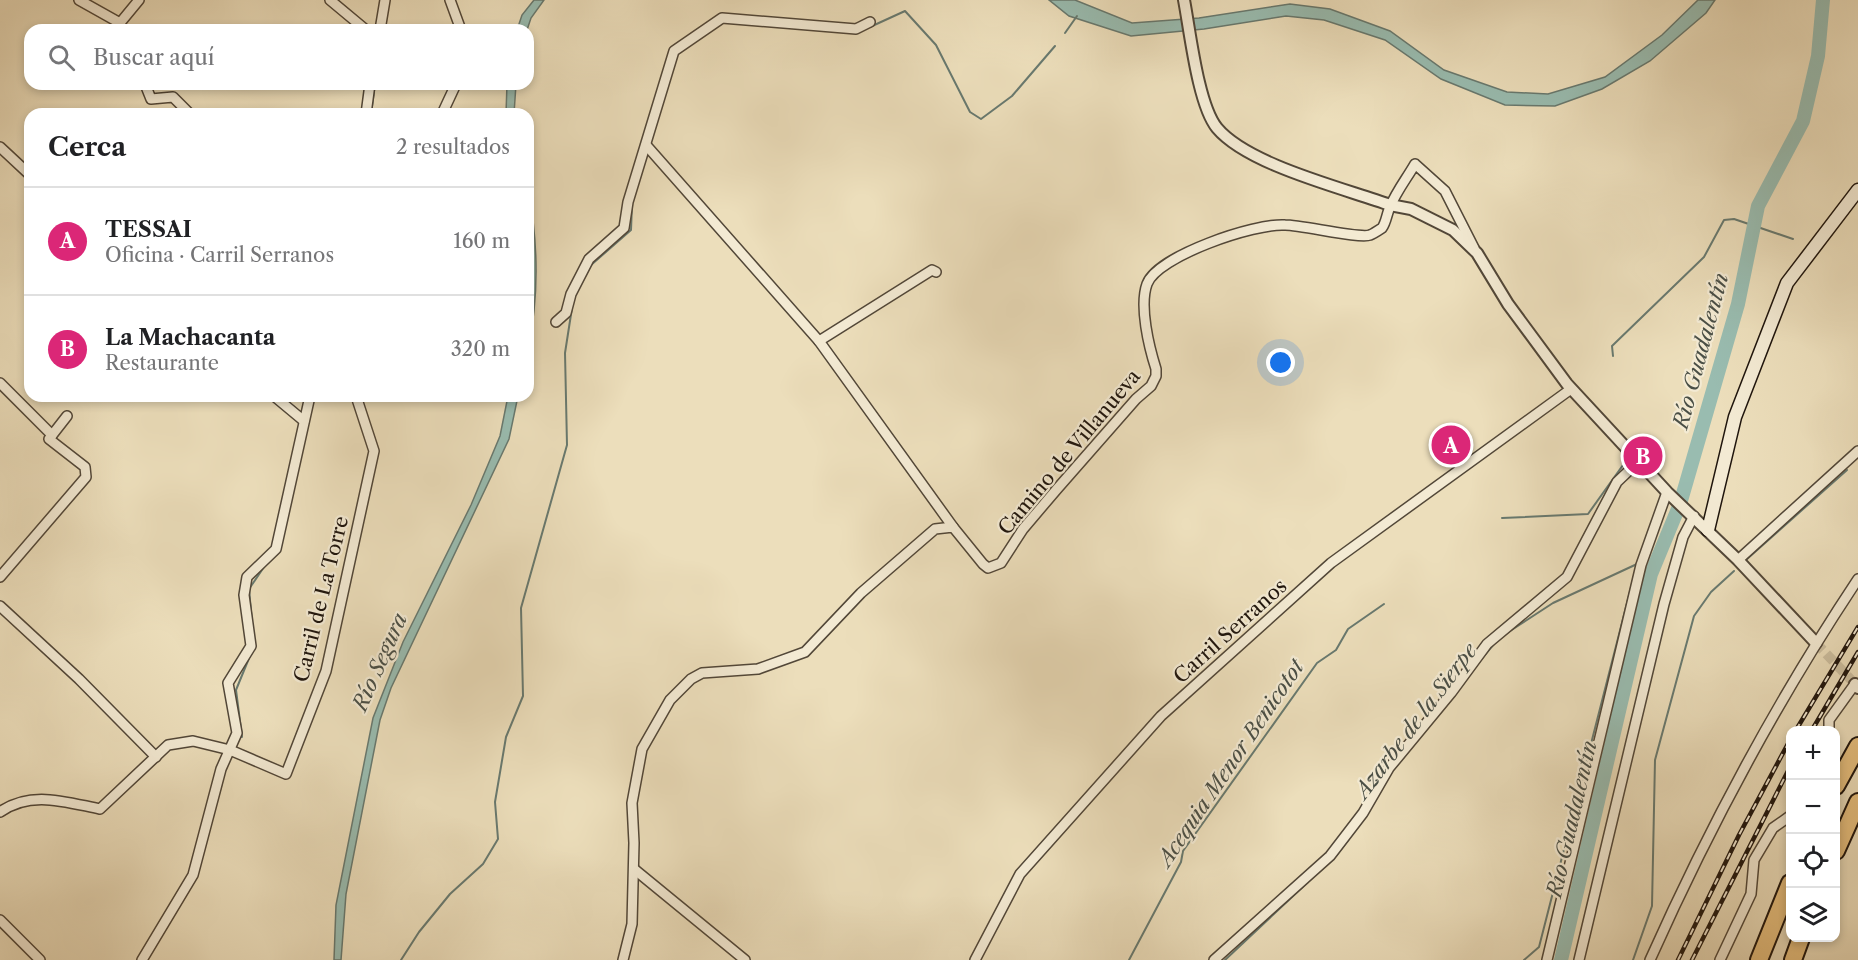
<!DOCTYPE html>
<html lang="es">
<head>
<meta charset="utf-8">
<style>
	:root { --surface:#fff; --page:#f6f6f6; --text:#202124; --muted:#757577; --line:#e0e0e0; --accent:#db2777 }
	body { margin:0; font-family:"Libre Caslon Text",serif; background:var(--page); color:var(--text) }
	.controls { position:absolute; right:18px; bottom:18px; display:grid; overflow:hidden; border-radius:12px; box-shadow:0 3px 9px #0003 }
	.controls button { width:54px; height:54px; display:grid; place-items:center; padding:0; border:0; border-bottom:2px solid var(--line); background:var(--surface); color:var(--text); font:30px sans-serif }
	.you { position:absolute; left:1281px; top:363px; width:21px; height:21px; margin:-15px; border:4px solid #fff; border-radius:50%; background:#1a73e8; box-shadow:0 0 0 9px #1a73e833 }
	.badge { display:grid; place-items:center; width:39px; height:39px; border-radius:50%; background:var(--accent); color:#fff; font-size:20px; font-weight:700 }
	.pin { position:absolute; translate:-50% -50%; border:3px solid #fff; box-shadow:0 2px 6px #0006 }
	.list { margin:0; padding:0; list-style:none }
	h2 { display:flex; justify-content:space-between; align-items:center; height:78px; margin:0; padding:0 24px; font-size:26px }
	h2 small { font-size:20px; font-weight:400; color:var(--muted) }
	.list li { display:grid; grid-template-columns:39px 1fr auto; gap:18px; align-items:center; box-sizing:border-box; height:108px; padding:0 24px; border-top:2px solid var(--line) }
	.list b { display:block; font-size:22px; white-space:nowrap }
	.list p { margin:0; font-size:20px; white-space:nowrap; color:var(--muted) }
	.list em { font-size:20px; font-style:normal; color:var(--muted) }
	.icon { flex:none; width:33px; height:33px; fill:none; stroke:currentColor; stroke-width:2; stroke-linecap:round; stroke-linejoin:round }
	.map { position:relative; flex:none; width:1858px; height:960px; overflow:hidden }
	.search { position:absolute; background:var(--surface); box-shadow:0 3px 9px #0003; left:24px; top:24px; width:510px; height:66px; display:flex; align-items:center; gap:15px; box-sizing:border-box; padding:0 21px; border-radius:18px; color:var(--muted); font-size:22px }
	.panel { position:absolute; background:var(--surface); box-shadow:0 3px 9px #0003; left:24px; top:108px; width:510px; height:294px; border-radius:18px }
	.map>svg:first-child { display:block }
	.water { fill:#99bcb0; stroke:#68796f; stroke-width:1.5 }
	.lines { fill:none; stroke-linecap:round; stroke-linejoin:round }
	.shore { stroke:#5c685e; stroke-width:1.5 }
	.stream { stroke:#68796f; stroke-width:2 }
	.river { stroke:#99bcb0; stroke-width:14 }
	.tertiary-tunnel { stroke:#cdc0a1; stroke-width:10; stroke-dasharray:10 5; stroke-linecap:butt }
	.minor-casing { stroke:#524738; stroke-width:12 }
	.tertiary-casing { stroke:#524738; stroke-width:14 }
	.secondary-casing { stroke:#1f150d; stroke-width:15 }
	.motorway-casing { stroke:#1f150d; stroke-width:20 }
	.minor { stroke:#f3ead3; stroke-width:9 }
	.tertiary { stroke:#f3ead3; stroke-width:10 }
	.secondary { stroke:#f3ead3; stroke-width:12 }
	.motorway { stroke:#e6bf7e; stroke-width:16 }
	.rail-casing { stroke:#1f150d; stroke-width:4.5 }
	.rail { stroke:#f3ead3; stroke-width:2; stroke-dasharray:7; stroke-linecap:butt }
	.labels { text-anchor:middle; stroke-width:4.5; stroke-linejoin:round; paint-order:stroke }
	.street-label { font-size:20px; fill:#1f150d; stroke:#f3ead3 }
	.water-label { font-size:21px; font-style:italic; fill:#4a4f46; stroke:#f3ead3 }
</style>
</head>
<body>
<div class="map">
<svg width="1858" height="960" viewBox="0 0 1858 960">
	<rect width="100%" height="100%" fill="#ecdebb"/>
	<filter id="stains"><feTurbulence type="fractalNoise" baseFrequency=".00333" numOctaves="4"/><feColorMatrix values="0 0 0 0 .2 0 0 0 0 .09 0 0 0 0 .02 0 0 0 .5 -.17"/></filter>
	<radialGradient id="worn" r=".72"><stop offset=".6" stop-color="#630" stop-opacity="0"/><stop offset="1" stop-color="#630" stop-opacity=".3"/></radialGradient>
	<g class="water">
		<path d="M534,0H544L531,18L527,30H517L522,15Z"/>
		<path d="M1049,0H1075L1132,23L1199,18L1290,4L1330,9L1390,31L1444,70L1507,92L1548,94L1605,77L1662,35L1698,0H1715L1706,13L1650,61L1602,89L1555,106L1505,105L1441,79L1385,40L1324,20L1286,16L1204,29L1131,36L1069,16Z"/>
		<path d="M507,84H516L514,114H506Z"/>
		<path d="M528,189C538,241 539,297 528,349Z"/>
		<path d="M508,396H518L509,439L391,688L380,720L346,894L341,960H334L336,905L373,718L403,642L471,505L500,436Z"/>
	</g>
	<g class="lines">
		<path class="shore" d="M528,221V321"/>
		<g class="stream">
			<path d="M870,27L905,11L936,45L970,112L981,119L1012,96L1055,46"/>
			<path d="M1065,33L1077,16"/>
			<path d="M371,114L375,84"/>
			<path d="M591,265L631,230L632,205"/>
			<path d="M1613,356L1612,346L1704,257L1724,220L1734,219L1793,239"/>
			<path d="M1502,518L1588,514L1623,465"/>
			<path d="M1747,559L1847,470"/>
			<path d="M252,622L249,589L266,564"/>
			<path d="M1507,633L1553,603L1637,564"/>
			<path d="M1478,663L1494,644"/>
			<path d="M242,737L236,690L254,646"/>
			<path d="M1336,856L1349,839"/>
			<path d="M197,874L222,783"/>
			<path d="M401,960L419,932L450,894L483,864L498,839L495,802L506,737L523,696L521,608L567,445L565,353L572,308"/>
			<path d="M1129,960L1181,862L1183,851L1317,663L1336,650L1348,629L1384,604"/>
			<path d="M1225,960L1308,882"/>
			<path d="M1524,960L1539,947L1636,568"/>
			<path d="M1633,960L1652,906L1655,760L1694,616L1711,592L1734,571"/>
		</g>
		<path class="river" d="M1561,960L1651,574L1680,504L1738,304L1758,206L1803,121L1818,56L1823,0"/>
		<path class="tertiary-tunnel" d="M1816,643L1855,684"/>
		<g class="minor-casing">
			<g id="minor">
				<path d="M79,0L120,23L122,30"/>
				<path d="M330,0L366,30"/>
				<path d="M450,0L461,30"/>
				<path d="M120,23L139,0"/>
				<path d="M380,30L385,0"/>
				<path d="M145,84L151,99L173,97L190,114"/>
				<path d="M366,114L370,84"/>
				<path d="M442,114L456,84"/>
				<path d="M646,145L819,341"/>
				<path d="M0,147L30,175"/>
				<path d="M936,272L932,270L819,341L953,527"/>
				<path d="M556,322L566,313L571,294L589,259L624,228L628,202L674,51L722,18L856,29L870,22"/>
				<path d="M0,383L52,435"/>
				<path d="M274,396L304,421"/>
				<path d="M1738,560L1858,451"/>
				<path d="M0,577L86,477L85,467L49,439L67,416"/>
				<path d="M0,606L79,679L156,757"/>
				<path d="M1829,730V720L1855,684"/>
				<path d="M0,812C31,790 65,802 100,809L168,745L193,741L230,750L286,774L326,671L374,451L356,396"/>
				<path d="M634,869L745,960"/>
				<path d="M0,920L40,960"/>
				<path d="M142,960L193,875L221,769L237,733L228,683L251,646L244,595L247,577L276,549L310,396"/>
				<path d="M623,960L632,924L634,843L632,803L642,749L670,700L691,679L702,673L758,669L805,652L861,593L935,529L953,527L983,564L988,568L1001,563L1023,529L1057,489L1136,399L1151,386L1156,376V369C1149,347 1139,306 1147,284C1157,256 1255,223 1285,225C1302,225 1360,239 1370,235C1373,234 1379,230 1382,228C1386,223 1387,213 1390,207C1396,192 1407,178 1415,164L1445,191L1474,248"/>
				<path d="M975,960L1020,874L1161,716L1331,563L1571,389"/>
				<path d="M1214,960L1330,856L1363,813L1389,768L1451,693L1487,644L1567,577L1617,482L1639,461"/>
				<path d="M1547,960L1641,565L1667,492"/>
				<path d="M1579,960L1664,604L1683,537L1694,516"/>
				<path d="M1650,960C1709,828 1778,699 1858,579"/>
				<path d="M1720,960L1751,894L1754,860L1773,828L1790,816"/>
			</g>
		</g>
		<g class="tertiary-casing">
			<g id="tertiary">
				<path d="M1184,0C1190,31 1198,105 1217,128C1248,165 1343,188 1390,205L1411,209L1453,230L1477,253L1508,304L1567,384L1667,492L1738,560L1816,643"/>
				<path d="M1855,684L1858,688"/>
			</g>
		</g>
		<g class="secondary-casing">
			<path id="secondary" d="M1708,530L1735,417L1787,283L1858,190"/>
		</g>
		<g class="motorway-casing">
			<g id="motorway">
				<path d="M1836,786L1858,746"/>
				<path d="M1836,851L1858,802"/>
				<path d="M1759,960L1790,883"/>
				<path d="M1793,960L1801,938"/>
			</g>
		</g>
		<use href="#minor" class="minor"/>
		<use href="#tertiary" class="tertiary"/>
		<use href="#secondary" class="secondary"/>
		<use href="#motorway" class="motorway"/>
		<g class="rail-casing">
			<g id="rail">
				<path d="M1796,730L1858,627"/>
				<path d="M1812,730L1858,652"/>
				<path d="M1678,960L1739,835L1790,740"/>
				<path d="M1692,960L1790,767"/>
			</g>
		</g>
		<use href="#rail" class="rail"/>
	</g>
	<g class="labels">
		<g class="street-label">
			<text transform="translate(1069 452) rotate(-50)" y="7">Camino de Villanueva</text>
			<text transform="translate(321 599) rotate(-76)" y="7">Carril de La Torre</text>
			<text transform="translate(1230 631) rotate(-42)" y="7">Carril Serranos</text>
		</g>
		<g class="water-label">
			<text transform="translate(1701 351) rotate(-75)" y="7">Río Guadalentín</text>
			<text transform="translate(380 662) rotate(-66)" y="7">Río Segura</text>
			<text transform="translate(1416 721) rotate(-53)" y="7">Azarbe de la Sierpe</text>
			<text transform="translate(1231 763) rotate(-56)" y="7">Acequia Menor Benicotot</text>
			<text transform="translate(1572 819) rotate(-77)" y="7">Río Guadalentín</text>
		</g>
	</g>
	<rect width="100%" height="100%" filter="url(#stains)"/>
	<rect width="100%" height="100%" fill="url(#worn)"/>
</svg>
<div class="controls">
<button>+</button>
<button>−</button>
<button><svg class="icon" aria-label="locate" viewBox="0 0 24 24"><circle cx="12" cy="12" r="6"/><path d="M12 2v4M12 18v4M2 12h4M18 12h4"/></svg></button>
<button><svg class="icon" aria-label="layers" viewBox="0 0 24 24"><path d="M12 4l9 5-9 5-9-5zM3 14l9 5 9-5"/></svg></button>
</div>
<div class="you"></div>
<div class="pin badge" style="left:1451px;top:445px">A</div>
<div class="pin badge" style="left:1643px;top:456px">B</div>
<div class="search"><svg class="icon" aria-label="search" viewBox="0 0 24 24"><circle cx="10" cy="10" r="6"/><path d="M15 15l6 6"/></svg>Buscar aquí</div>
<section class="panel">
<h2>Cerca<small>2 resultados</small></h2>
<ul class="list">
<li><span class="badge">A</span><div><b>TESSAI</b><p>Oficina · Carril Serranos</p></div><em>160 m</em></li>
<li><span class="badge">B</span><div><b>La Machacanta</b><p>Restaurante</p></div><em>320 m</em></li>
</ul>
</section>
</div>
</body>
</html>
